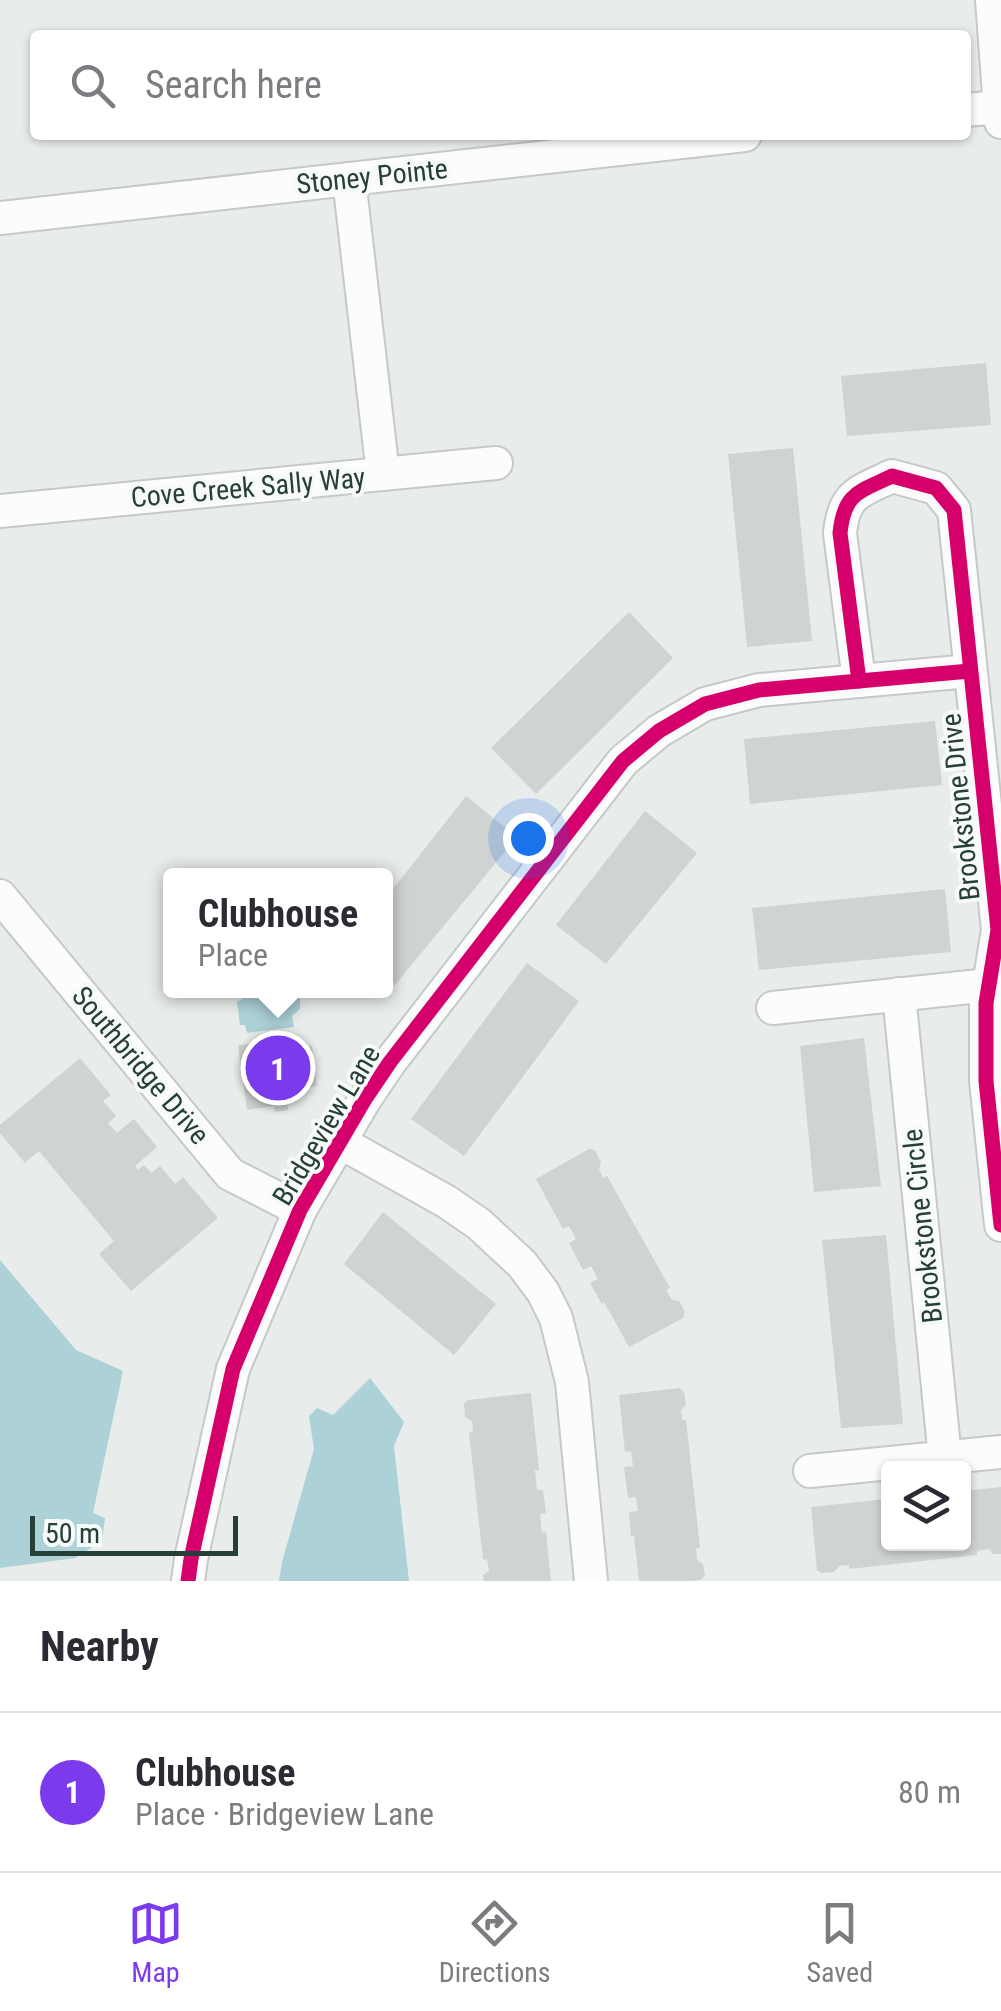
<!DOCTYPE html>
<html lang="en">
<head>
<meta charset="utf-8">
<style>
	:root { --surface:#fff; --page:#f7f7f7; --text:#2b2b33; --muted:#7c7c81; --line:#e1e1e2; --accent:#7c3aed }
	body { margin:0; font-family:"Roboto Condensed",sans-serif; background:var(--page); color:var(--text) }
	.controls { position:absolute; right:30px; bottom:30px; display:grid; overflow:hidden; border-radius:10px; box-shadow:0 2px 8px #0004 }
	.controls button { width:90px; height:90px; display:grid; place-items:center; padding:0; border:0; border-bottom:2px solid var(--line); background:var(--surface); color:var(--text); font:50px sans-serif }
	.scale { position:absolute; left:30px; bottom:25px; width:208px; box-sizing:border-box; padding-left:10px; border:5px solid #263f38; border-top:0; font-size:28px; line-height:35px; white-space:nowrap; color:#263f38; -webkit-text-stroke:8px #f7faf9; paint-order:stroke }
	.you { position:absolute; left:528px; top:838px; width:35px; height:35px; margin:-25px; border:8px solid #fff; border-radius:50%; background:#1a73e8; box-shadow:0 0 0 15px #1a73e833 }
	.badge { display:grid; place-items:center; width:65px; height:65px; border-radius:50%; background:var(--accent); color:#fff; font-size:32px; font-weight:700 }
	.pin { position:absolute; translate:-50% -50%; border:5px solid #fff; box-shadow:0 2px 10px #0006 }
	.popup { position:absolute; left:163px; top:868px; width:230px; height:130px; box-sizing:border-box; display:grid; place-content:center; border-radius:10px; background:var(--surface); filter:drop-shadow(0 2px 8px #0005); font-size:32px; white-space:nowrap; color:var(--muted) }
	.popup b { font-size:38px; color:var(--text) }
	.popup::after { content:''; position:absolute; left:50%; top:100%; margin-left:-20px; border:20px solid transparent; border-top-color:var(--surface) }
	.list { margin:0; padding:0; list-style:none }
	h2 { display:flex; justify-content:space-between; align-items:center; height:130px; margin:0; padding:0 40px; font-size:42px }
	h2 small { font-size:32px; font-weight:400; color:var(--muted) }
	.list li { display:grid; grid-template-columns:65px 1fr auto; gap:30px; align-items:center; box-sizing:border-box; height:160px; padding:0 40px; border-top:2px solid var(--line) }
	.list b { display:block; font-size:38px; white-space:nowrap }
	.list p { margin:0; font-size:32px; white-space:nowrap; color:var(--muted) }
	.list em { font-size:32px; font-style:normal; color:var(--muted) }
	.icon { flex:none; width:55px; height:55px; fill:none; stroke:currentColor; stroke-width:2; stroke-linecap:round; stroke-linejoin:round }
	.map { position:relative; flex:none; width:1001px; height:1581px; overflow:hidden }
	.search { position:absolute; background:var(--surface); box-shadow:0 2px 8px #0004; left:30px; right:30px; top:30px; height:110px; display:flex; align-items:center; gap:25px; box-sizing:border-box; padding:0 35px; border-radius:10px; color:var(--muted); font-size:38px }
	.sheet { height:290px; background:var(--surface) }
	nav { display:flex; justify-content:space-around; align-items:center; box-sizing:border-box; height:140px; border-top:2px solid var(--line); background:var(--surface); font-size:28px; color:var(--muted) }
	nav a { display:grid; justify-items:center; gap:5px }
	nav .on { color:var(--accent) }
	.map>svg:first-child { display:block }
	.water { fill:#acd1d7 }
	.building { fill:#cfd3d1 }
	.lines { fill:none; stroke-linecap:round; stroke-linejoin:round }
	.minor-casing { stroke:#c5c9c7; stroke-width:36 }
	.minor { stroke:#fcfcfc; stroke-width:32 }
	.cycleway-casing { stroke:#f7faf9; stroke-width:21 }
	.cycleway { stroke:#d6006c; stroke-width:15 }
	.labels { text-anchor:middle; stroke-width:8; stroke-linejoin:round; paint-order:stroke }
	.street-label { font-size:28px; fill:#263f38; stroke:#f7faf9 }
</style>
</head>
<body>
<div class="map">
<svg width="1001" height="1581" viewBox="0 0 1001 1581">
	<rect width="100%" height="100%" fill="#e8ecea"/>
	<g class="water">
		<path d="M253,991H300V1009L292,1016L294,1027L247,1033L245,1025H240L237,1001L242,1000L241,992Z"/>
		<path d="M0,1260L76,1350L123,1371L93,1513L105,1518L102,1541L75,1558L0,1568Z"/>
		<path d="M370,1378L404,1422L394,1446L409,1581H279L282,1562L314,1449L309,1416L317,1408L333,1415Z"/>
	</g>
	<g class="building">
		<path d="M986,363L991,425L847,436L841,376Z"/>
		<path d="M793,448L812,641L747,647L728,454Z"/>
		<path d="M629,612L673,658L536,794L491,748Z"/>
		<path d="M935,721L942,785L750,804L744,739Z"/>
		<path d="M466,796L517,837L395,985L386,978V898Z"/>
		<path d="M645,811L697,853L606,964L556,925Z"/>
		<path d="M945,889L951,952L759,970L752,908Z"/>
		<path d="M527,963L579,1001L464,1156L411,1119Z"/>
		<path d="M864,1038L881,1186L814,1192L800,1046Z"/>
		<path d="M267,1042L269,1051H277L280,1045L296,1043L302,1047L312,1046L317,1086L302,1088L303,1095L287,1097L288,1110L275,1112L274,1106L247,1110L238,1045Z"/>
		<path d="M80,1058L111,1095L103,1101L116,1116L108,1123L117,1133L134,1119L157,1147L135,1166L138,1170L144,1165L151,1173L160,1166L175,1184L183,1177L218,1218L131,1291L99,1254L114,1241L39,1151L25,1163L0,1133V1125Z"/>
		<path d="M589,1149L595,1150L601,1162L599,1169L603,1178L607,1176L670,1288L666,1290L672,1300L679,1301L685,1312L683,1318L629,1347L604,1302L602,1304L590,1283L598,1279L591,1266L583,1270L569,1243L576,1239L569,1226L563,1229L536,1179Z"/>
		<path d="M383,1212L496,1304L454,1355L344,1264Z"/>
		<path d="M886,1235L903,1424L841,1428L822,1240Z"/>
		<path d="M680,1388L684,1392L686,1405L681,1410L682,1420H686L700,1548H696L697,1560L703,1564L705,1575L701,1580L691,1581H639L634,1536H631L629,1512L638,1511L636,1497L628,1498L624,1467L633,1466L631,1451L625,1452L619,1395Z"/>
		<path d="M531,1393L539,1470H535L537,1490H543L546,1513L540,1514L542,1533L546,1532L551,1581H484L483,1575L489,1571L487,1559L483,1560L469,1432L473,1431L472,1421L465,1417L464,1403L468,1400Z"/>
		<path d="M1001,1487V1554H993L989,1549L977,1551V1555L849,1569V1565L839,1566L834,1572L821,1573L817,1570L811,1507L887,1499L888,1544H964V1491Z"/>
	</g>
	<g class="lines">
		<g class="minor-casing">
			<g id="minor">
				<path d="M992,0L1001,122"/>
				<path d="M966,110L999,107"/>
				<path d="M349,179L383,474"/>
				<path d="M0,218L745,135"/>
				<path d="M0,511L496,463"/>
				<path d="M859,681L840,533C844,493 859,492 892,476L936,488L954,510L998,930L986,1003V1081L1001,1225"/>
				<path d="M0,896L230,1174L300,1210"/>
				<path d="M899,994L945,1458"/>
				<path d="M773,1008L989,985"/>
				<path d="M340,1142L447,1202L479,1224L522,1264L543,1292L556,1318L572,1382L591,1581"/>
				<path d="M810,1471L1001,1452"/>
				<path d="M188,1581L191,1559L233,1369L300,1210L365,1099L390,1062L623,761L659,731L705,704L759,690L970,671"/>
			</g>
		</g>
		<use href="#minor" class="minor"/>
		<g class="cycleway-casing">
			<g id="cycleway">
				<path d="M859,681L840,533C844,493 859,492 892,476L936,488L954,510L998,930L986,1003V1081L1001,1225"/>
				<path d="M188,1581L191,1559L233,1369L300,1210L365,1099L390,1062L623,761L659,731L705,704L759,690L970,671"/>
			</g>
		</g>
		<use href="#cycleway" class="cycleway"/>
	</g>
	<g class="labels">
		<g class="street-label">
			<text transform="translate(372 176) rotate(-6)" y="10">Stoney Pointe</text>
			<text transform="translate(248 487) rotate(-5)" y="10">Cove Creek Sally Way</text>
			<text transform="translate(960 807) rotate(-96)" y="10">Brookstone Drive</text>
			<text transform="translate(141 1065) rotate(50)" y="10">Southbridge Drive</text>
			<text transform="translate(326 1125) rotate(-59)" y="10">Bridgeview Lane</text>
			<text transform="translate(922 1226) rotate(-96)" y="10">Brookstone Circle</text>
		</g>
	</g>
</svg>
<div class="controls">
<button><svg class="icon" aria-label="layers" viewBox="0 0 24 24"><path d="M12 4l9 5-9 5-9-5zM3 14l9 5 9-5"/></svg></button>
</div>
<div class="scale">50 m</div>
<div class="you"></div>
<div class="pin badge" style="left:278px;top:1068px">1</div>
<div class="popup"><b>Clubhouse</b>Place</div>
<div class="search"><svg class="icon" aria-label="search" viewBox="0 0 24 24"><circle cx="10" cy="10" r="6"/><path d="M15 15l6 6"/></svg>Search here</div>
</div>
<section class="sheet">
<h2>Nearby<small></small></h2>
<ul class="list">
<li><span class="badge">1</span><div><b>Clubhouse</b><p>Place · Bridgeview Lane</p></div><em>80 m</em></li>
</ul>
</section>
<nav>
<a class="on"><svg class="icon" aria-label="map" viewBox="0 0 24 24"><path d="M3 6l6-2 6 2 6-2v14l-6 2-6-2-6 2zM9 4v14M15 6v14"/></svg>Map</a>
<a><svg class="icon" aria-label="directions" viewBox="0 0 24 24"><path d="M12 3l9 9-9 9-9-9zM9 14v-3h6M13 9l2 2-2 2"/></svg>Directions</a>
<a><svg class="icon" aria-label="saved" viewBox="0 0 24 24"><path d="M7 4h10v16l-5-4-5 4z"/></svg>Saved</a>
</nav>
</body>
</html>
